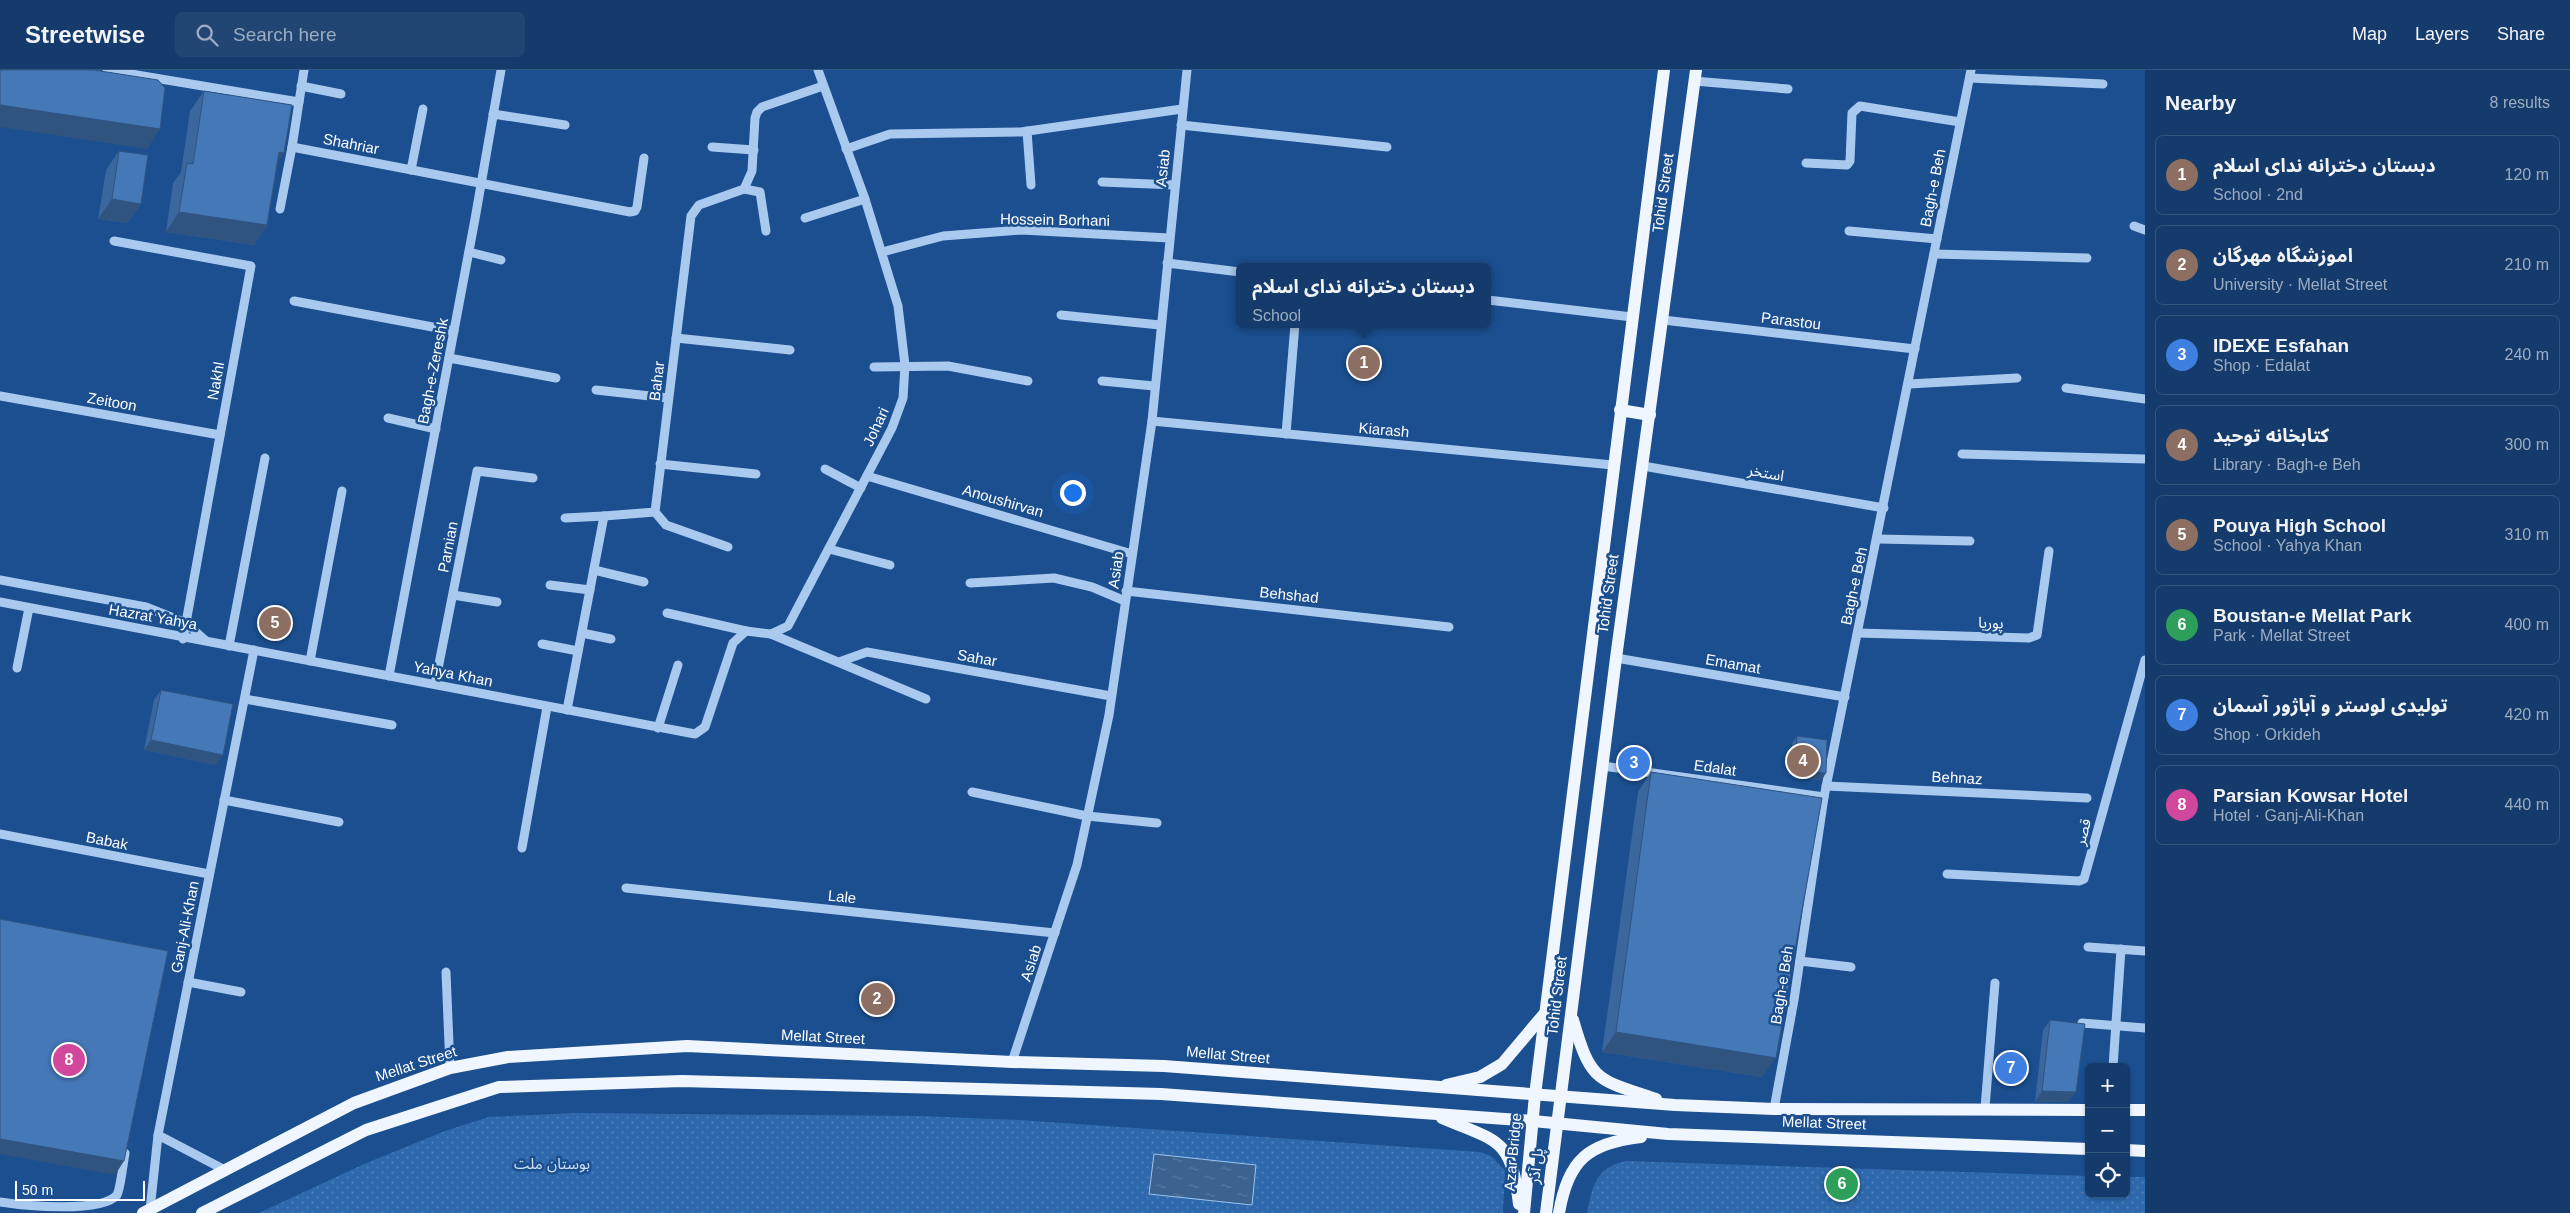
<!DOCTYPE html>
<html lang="en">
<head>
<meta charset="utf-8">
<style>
	:root { --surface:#143b6b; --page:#214673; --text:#f1f3f6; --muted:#9dadc1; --line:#33557e; --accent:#e797bd }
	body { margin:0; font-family:Arial,"Noto Sans Arabic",sans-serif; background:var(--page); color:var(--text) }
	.controls { position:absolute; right:15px; bottom:15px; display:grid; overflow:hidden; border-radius:8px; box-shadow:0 1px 4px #0004 }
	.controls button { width:45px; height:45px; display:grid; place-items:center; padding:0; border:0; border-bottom:1px solid var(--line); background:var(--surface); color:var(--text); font:25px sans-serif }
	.scale { position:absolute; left:15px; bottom:12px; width:130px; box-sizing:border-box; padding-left:5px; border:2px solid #fff; border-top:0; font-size:14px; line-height:18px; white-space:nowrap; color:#fff; -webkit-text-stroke:4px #1b4f8f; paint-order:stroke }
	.you { position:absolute; left:1072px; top:422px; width:18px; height:18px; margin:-12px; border:4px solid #fff; border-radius:50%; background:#1a73e8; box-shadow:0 0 0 8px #1a73e833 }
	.badge { display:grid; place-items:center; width:32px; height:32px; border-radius:50%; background:var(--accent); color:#fff; font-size:16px; font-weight:700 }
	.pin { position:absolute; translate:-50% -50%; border:2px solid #fff; box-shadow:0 1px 5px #0006 }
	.popup { position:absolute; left:1236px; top:193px; width:255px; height:65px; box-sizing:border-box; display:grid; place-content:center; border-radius:8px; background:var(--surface); filter:drop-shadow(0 1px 4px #0005); font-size:16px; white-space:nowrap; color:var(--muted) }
	.popup b { font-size:19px; color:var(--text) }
	.popup::after { content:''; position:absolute; left:50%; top:100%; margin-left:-10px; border:10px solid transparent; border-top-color:var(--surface) }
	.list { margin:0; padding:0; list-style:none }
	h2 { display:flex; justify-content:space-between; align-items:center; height:65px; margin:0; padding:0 20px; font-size:21px }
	h2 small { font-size:16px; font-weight:400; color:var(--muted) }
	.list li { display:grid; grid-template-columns:32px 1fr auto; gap:15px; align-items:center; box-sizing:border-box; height:80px; margin:0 10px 10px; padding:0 10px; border:1px solid var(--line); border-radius:8px }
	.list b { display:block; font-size:19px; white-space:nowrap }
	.list p { margin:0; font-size:16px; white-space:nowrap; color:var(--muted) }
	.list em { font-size:16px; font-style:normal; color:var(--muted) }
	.icon { flex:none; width:28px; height:28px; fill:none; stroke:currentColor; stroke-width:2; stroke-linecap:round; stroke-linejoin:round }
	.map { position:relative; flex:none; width:2145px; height:1143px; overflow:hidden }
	header { display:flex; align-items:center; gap:30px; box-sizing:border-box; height:70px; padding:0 25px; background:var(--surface); border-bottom:1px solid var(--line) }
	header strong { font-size:24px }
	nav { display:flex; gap:28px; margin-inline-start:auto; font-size:18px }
	.search { width:350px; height:45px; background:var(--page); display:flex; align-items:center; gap:12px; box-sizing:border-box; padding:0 18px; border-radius:8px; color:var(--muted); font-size:19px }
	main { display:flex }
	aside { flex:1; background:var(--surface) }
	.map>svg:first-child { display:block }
	.park { fill:url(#park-dots) }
	.water { fill:url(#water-ripples); stroke:#9cc4f0 }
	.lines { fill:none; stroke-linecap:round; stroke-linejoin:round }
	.minor { stroke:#a9c9ee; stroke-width:9 }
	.major { stroke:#f0f6ff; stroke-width:12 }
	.wall { fill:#3a679d }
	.shaded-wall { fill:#305480 }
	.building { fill:#4478b7; stroke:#305480 }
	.labels { text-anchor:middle; stroke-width:5; stroke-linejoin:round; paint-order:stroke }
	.street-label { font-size:15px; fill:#fff; stroke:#1b4f8f }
	.park-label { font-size:15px; fill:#cfe3fa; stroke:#1b4f8f }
</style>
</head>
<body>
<header>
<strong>Streetwise</strong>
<div class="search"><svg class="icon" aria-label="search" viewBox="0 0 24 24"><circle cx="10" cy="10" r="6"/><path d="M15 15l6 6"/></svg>Search here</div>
<nav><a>Map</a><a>Layers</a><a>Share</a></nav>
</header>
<main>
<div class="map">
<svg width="2145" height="1143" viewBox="0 0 2145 1143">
	<defs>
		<pattern id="park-dots" width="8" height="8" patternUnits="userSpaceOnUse" patternTransform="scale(1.25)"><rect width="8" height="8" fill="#2e69ad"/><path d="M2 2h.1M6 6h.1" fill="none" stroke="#4d80b9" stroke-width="1.8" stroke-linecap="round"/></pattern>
		<pattern id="water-ripples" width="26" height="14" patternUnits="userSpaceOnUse" patternTransform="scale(1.25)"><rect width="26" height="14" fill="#3c6290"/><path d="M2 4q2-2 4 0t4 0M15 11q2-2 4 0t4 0" fill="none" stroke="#597aa1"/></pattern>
	</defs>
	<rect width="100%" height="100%" fill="#1b4f8f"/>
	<g class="park">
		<path d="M575,1043L921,1046L1019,1050L1480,1082L1491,1086L1505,1100L1503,1143H259L364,1094L445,1061L489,1047Z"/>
		<path d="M1626,1091L2089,1106V1124H2126V1107H2145V1143H1587C1593,1115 1595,1098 1626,1091Z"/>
	</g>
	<path class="water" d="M1154,1084L1256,1095L1252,1135L1149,1124Z"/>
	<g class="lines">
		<g class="minor">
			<path d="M107,0L299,32"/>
			<path d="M304,0L292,77L630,142L635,141L637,137L644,88"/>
			<path d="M1970,8L2103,14"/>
			<path d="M1694,11L1788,19"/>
			<path d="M301,16L341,24"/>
			<path d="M493,44L565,55"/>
			<path d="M1181,55L1387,77"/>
			<path d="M1027,61L1031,115"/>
			<path d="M712,77L754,80"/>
			<path d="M846,79L890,64L1021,62L1182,39"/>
			<path d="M1806,93L1847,95L1850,91L1852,43L1860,36L1960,52"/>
			<path d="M411,100L423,39"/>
			<path d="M1102,112L1175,115"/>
			<path d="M744,119L760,122L766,161"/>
			<path d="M280,139L292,77"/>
			<path d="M805,148L865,129"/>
			<path d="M2134,156L2145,160"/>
			<path d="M1849,161L1937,169"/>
			<path d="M114,171L251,196L183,569"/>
			<path d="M469,182L501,190"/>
			<path d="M882,182L943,166L1022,160L1169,168"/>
			<path d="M1934,184L2087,188"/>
			<path d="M1167,193L1240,202"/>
			<path d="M1488,230L1632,247"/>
			<path d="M294,231L454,261"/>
			<path d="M1061,245L1160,255"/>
			<path d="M1663,250L1915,279"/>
			<path d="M676,268L790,280"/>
			<path d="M449,288L556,308"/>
			<path d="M874,297L948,296L1028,311"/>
			<path d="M1102,311L1154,316"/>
			<path d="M1909,314L2017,308"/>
			<path d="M2066,318L2145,329"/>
			<path d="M596,320L668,328"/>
			<path d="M0,326L220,365"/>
			<path d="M388,348L436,359"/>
			<path d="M1152,351L1613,395"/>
			<path d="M1286,364L1295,254"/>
			<path d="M1962,384L2145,389"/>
			<path d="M660,394L756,404"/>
			<path d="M1643,396L1884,438"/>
			<path d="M825,399L861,418"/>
			<path d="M867,406L1132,484"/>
			<path d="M655,442L666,455L728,477"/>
			<path d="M565,448L604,446"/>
			<path d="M1878,469L1970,471"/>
			<path d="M829,479L890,495"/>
			<path d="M594,500L644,512"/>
			<path d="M0,510L146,537L186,553L205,570"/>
			<path d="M970,513L1054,508L1092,517L1125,531"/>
			<path d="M550,515L590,520"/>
			<path d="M1126,521L1449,557"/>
			<path d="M453,525L497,532"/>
			<path d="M0,532L695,664L705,657L733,573L746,561L771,564L788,556L892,358L903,328L905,295L898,236L865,129L818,0"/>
			<path d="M667,543L746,561"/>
			<path d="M582,563L611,569"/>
			<path d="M1858,563L2029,568L2037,565L2049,481"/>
			<path d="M771,564L926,629"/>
			<path d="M542,574L578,581"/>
			<path d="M229,576L265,388"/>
			<path d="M1616,588L1845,627"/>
			<path d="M310,591L342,421"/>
			<path d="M839,592L867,582L1111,626"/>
			<path d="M17,598L29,538"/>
			<path d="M389,606L475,149L501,0"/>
			<path d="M435,614L477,401L533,408"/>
			<path d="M245,629L392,655"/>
			<path d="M567,640L604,446L655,442L691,146L699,135L744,119L752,101L755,48L757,42L762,37L823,16"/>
			<path d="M658,658L678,595"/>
			<path d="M1603,696L1824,727"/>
			<path d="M1826,716L2087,728"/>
			<path d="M972,722L1087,746L1157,753"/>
			<path d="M224,730L339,752"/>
			<path d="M0,764L209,804"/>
			<path d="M522,778L547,637"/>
			<path d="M1947,804L2079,811L2084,809L2145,590"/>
			<path d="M626,818L1055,863"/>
			<path d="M2088,877L2145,881"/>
			<path d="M1800,891L1851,897"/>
			<path d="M446,902L450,998"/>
			<path d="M188,912L241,922"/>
			<path d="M2082,953L2145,958"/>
			<path d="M1012,992L1077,795L1109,645L1152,351L1187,0"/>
			<path d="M2113,997L2121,879"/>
			<path d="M1985,1038L1995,913"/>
			<path d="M1774,1039L1794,930L1824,727L1971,0"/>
			<path d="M158,1065L225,1100"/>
			<path d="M0,1132C25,1136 102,1143 117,1125C121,1116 123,1093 125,1083"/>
			<path d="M150,1140L158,1065L254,580"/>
		</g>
		<g class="major">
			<path d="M1620,340L1650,345"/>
			<path d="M1573,950C1591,1012 1596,1009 1656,1029"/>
			<path d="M1446,1015L1480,1007L1502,994L1545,943"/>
			<path d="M2126,1040H2145"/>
			<path d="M1442,1048C1498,1072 1511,1067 1519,1134"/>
			<path d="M2126,1080L2145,1081"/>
			<path d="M143,1143L354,1033L450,998L508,987L687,976L1012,992L1164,996L1675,1035L1774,1039L2089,1040"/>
			<path d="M202,1143L366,1060L499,1017L682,1011L1161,1024L1533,1051L1668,1064L2089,1079"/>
			<path d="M1524,1143L1535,1025L1664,0"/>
			<path d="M1546,1143L1616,588L1696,0"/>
			<path d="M1559,1143C1568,1090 1588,1073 1641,1067"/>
		</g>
	</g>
	<g class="wall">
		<path d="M204,21L277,94L267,155L254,175L166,162L173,113L181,102L190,41Z"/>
		<path d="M119,81L141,134L127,153L98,149L106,100Z"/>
		<path d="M161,620L216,695L144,680L154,630Z"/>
		<path d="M1797,666L1826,703L1821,710L1795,708L1789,704L1792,673Z"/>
		<path d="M1651,702L1762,1007L1602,982L1638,722Z"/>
		<path d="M2050,950L2068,1032H2035L2043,960Z"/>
	</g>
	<g class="shaded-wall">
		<path d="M0,35L160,59L147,79L0,57Z"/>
		<path d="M279,82L284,83L271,103Z"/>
		<path d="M112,129L141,134L127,153L98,149Z"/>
		<path d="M179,142L267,155L254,175L166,162Z"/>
		<path d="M151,670L223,685L216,695L144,680Z"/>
		<path d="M1800,701L1826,703L1821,710L1795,708Z"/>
		<path d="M1616,962L1776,988L1762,1007L1602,982Z"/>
		<path d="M2042,1021L2076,1022L2068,1032H2035Z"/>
		<path d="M0,1069L124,1091L115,1105L0,1084Z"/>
	</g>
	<g class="building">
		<path d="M0,0H94L158,10L165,18L160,59L0,35Z"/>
		<path d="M204,21L292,35L284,83L279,82L267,155L179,142L187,93L193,94Z"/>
		<path d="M119,81L148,85L141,134L112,129Z"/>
		<path d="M161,620L233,634L223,685L151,670Z"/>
		<path d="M1797,666L1827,670L1826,703L1800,701L1794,697Z"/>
		<path d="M1651,702L1822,728L1776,988L1616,962Z"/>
		<path d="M0,849L168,881L124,1091L0,1069Z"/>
		<path d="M2050,950L2085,954L2076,1022L2042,1021Z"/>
	</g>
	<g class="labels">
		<g class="street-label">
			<text transform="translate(351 74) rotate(11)" y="5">Shahriar</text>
			<text transform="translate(1163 98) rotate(-84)" y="5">Asiab</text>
			<text transform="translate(1933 118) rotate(-79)" y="5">Bagh-e Beh</text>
			<text transform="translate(1663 123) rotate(-82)" y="5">Tohid Street</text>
			<text transform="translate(1055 150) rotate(1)" y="5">Hossein Borhani</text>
			<text transform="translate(1791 251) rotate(7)" y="5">Parastou</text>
			<text transform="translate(433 301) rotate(-79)" y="5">Bagh-e-Zereshk</text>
			<text transform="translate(216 311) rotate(-80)" y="5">Nakhl</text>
			<text transform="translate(657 311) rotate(-83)" y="5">Bahar</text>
			<text transform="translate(112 332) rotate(10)" y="5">Zeitoon</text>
			<text transform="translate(876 357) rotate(-65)" y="5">Johari</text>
			<text transform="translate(1384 360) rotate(5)" y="5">Kiarash</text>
			<text transform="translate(1766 403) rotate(10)" y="5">استخر</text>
			<text transform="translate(1003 431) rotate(16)" y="5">Anoushirvan</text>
			<text transform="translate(448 477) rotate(-79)" y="5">Parnian</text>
			<text transform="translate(1116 500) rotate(-82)" y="5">Asiab</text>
			<text transform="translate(1854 516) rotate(-78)" y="5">Bagh-e Beh</text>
			<text transform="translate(1608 524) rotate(-82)" y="5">Tohid Street</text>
			<text transform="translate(1289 525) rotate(6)" y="5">Behshad</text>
			<text transform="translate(153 547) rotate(10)" y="5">Hazrat Yahya</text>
			<text transform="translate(1991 553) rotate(2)" y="5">پوریا</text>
			<text transform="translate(977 588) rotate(10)" y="5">Sahar</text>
			<text transform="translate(1733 594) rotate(10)" y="5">Emamat</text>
			<text transform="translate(453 604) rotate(11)" y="5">Yahya Khan</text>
			<text transform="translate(1715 698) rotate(8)" y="5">Edalat</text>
			<text transform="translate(1957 708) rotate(3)" y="5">Behnaz</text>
			<text transform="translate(2083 762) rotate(-76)" y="5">قصر</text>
			<text transform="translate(107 771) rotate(11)" y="5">Babak</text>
			<text transform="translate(842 827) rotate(6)" y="5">Lale</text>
			<text transform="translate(185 857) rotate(-79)" y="5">Ganj-Ali-Khan</text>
			<text transform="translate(1031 893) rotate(-72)" y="5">Asiab</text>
			<text transform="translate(1782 915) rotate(-81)" y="5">Bagh-e Beh</text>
			<text transform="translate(1557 926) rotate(-83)" y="5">Tohid Street</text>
			<text transform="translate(823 967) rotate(3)" y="5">Mellat Street</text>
			<text transform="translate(1228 985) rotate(5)" y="5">Mellat Street</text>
			<text transform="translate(416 994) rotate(-18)" y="5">Mellat Street</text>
			<text transform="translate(1824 1053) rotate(2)" y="5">Mellat Street</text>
			<text transform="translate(1513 1082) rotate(-85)" y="5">Azar Bridge</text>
			<text transform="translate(1536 1096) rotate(-83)" y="5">پل آذر</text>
		</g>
		<g class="park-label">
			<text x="552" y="1099">بوستان ملت</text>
		</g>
	</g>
</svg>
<div class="controls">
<button>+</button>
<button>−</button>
<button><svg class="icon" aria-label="locate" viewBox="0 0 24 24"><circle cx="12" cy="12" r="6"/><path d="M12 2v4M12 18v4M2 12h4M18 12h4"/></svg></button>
</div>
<div class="scale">50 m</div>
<div class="you"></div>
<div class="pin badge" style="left:1364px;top:293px;background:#8d6e63">1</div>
<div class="popup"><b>دبستان دخترانه ندای اسلام</b>School</div>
<div class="pin badge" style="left:877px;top:929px;background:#8d6e63">2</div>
<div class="pin badge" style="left:1634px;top:693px;background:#3f7fe0">3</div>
<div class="pin badge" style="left:1803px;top:691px;background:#8d6e63">4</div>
<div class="pin badge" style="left:275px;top:553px;background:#8d6e63">5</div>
<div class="pin badge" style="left:1842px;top:1114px;background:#2e9e5b">6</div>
<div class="pin badge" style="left:2011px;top:998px;background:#3f7fe0">7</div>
<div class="pin badge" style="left:69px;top:990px;background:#d1479c">8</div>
</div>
<aside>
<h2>Nearby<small>8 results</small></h2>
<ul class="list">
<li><span class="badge" style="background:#8d6e63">1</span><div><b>دبستان دخترانه ندای اسلام</b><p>School · 2nd</p></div><em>120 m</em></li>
<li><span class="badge" style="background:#8d6e63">2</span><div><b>اموزشگاه مهرگان</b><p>University · Mellat Street</p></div><em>210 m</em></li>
<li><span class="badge" style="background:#3f7fe0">3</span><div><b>IDEXE Esfahan</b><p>Shop · Edalat</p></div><em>240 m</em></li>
<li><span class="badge" style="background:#8d6e63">4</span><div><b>کتابخانه توحید</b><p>Library · Bagh-e Beh</p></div><em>300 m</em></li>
<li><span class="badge" style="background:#8d6e63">5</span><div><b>Pouya High School</b><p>School · Yahya Khan</p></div><em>310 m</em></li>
<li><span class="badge" style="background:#2e9e5b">6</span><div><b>Boustan-e Mellat Park</b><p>Park · Mellat Street</p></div><em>400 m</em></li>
<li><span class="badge" style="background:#3f7fe0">7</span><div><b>تولیدی لوستر و آباژور آسمان</b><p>Shop · Orkideh</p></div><em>420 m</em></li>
<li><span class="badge" style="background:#d1479c">8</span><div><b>Parsian Kowsar Hotel</b><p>Hotel · Ganj-Ali-Khan</p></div><em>440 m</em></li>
</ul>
</aside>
</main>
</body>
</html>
